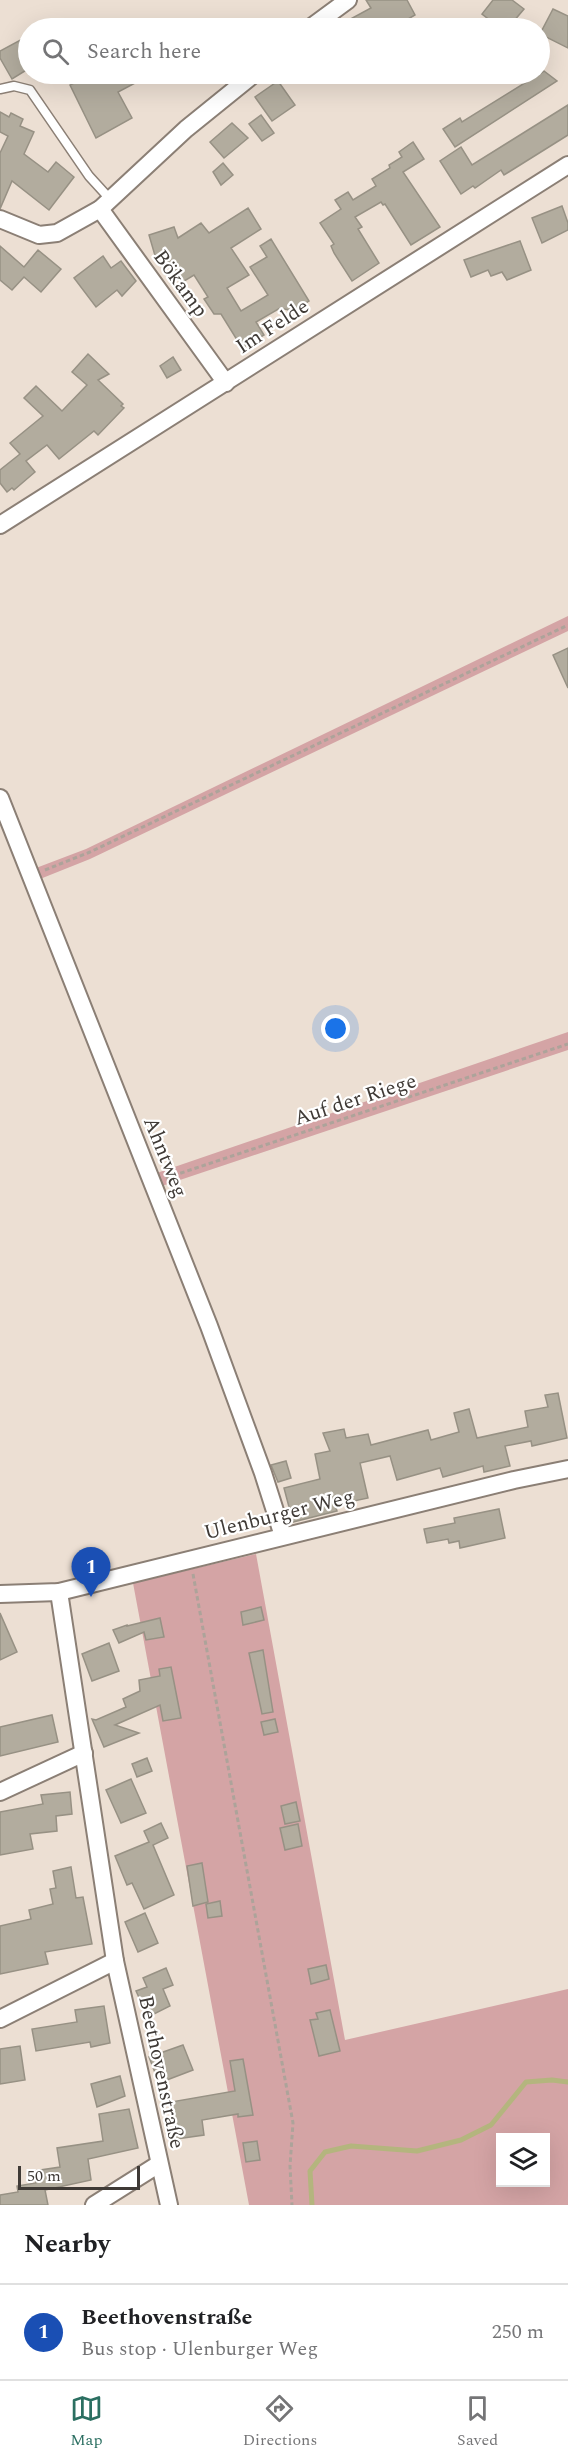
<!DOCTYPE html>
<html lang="en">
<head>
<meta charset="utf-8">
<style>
	:root { --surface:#fff; --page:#f6f6f6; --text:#202124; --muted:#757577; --line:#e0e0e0; --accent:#2b6f61 }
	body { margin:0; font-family:Spectral,serif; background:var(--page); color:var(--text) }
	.controls { position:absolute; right:18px; bottom:18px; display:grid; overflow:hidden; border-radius:0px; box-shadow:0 6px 24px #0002 }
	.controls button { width:54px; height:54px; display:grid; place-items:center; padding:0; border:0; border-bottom:2px solid var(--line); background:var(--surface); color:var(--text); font:30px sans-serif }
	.scale { position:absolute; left:18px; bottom:15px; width:122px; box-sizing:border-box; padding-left:6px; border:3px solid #3f3a36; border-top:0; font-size:16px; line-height:21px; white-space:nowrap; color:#3f3a36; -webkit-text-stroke:4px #fff; paint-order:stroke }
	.you { position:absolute; left:336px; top:1029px; width:21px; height:21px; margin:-15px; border:4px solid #fff; border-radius:50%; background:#1a73e8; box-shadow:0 0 0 9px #1a73e833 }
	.badge { display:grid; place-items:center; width:39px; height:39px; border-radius:50%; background:var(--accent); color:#fff; font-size:20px; font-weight:700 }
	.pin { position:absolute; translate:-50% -50px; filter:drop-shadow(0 2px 3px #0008) }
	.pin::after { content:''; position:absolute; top:32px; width:21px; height:18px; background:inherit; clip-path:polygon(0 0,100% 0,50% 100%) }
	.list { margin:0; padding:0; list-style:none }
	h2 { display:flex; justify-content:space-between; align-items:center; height:78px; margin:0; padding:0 24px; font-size:26px }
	h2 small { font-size:20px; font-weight:400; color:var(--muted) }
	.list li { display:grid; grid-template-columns:39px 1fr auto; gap:18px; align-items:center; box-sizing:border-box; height:96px; padding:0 24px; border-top:2px solid var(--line) }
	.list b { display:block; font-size:22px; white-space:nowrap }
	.list p { margin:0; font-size:20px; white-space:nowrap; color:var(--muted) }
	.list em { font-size:20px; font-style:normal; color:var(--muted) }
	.icon { flex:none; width:33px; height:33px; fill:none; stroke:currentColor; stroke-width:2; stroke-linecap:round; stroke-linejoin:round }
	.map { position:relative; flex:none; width:568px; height:2205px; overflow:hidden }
	.search { position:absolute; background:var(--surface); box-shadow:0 6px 24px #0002; left:18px; right:18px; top:18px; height:66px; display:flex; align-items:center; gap:15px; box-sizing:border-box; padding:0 21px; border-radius:33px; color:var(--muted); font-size:22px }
	.sheet { height:174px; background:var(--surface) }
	nav { display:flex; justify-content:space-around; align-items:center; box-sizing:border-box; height:84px; border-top:2px solid var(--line); background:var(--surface); font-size:16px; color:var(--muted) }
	nav a { display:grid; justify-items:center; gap:3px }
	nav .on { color:var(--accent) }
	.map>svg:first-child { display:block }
	.green { fill:#d4a4a5; fill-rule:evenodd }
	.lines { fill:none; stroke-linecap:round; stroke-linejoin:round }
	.stream { stroke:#b4b57e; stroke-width:5 }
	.building { fill:#b2ac9e; stroke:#979184; stroke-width:1.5 }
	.service-casing { stroke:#8b7f75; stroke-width:11 }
	.minor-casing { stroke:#8b7f75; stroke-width:20 }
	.path { stroke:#ada39a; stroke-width:3; stroke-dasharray:4.5 3; stroke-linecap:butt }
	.service { stroke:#fff; stroke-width:8 }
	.minor { stroke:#fff; stroke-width:16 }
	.labels { text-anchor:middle; stroke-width:4.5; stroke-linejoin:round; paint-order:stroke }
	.street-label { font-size:21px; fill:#3f3a36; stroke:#fff }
</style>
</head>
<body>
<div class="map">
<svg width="568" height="2205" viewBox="0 0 568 2205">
	<rect width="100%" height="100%" fill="#ecdfd3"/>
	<g class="green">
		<path d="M568,616V631L90,859L40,879L36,868L86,849Z"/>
		<path d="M568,1032V1050L156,1188L151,1175Z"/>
		<path d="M256,1554L345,2040L568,1989V2205H249L133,1583ZM500,2138H546V2182H500Z"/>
	</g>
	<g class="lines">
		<path class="stream" d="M312,2205L310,2171L325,2152L351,2146L417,2151L461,2140L491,2125L526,2082L552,2080L568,2082"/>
	</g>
	<g class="building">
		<path d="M366,0H407L415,15L398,25L394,19L378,28H334L371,8Z"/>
		<path d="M493,0H512L524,9L508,28H500L482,14Z"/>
		<path d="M553,9L568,16V48L540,34Z"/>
		<path d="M28,36V69L12,79L0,58V51Z"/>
		<path d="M544,71L557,81L455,147L443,129L460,118L462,122Z"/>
		<path d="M92,74H152L118,92L132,118L96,138L70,85Z"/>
		<path d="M278,81L295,105L272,121L255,97Z"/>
		<path d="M568,105V135L504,175L501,170L475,188L473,186L461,194L440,161L461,147L472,165Z"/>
		<path d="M0,112L9,117L11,113L23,119L20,126L34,132L24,154L48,172L56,162L74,177L49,210L12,181L0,209V153L8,136L0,132Z"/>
		<path d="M261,115L274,133L262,141L249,124Z"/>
		<path d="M232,123L248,138L224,158L210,142Z"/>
		<path d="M413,142L424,159L403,172L440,227L411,245L385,204L383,205L381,202L355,217L362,227L358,229L379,263L352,281L334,253L331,246L334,244L320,223L341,209L335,200L348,192L353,200L376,186L372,179L390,168L389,165L402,157L399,152Z"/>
		<path d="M223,163L233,175L221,185L213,172Z"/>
		<path d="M562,206L568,223V230L542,243L532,218Z"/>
		<path d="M248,208L261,229L231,248L249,275L227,288L241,311L268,295L250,267L267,257L260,246L271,239L309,301L293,311L280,308L256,322L264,335L242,348L221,314H214L204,299L208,297L194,275L181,283L165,256L156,259L149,235L174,227L178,238L201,223L209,233Z"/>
		<path d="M520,241L531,270L507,280L502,272L491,276L488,270L471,277L464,260Z"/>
		<path d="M0,246L24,267L38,250L61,269L41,292L24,277L12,290L0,280Z"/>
		<path d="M103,256L111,268L121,261L136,281L122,296L117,290L96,307L74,278Z"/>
		<path d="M88,354L109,374L98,380L123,404L121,406L124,408L98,435L94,431L59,459L47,445L26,461L35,472L14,490L12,488L7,492L0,483V470L20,454L10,443L43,416L24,398L36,386L62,411L87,385L72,372Z"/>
		<path d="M173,357L181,370L167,378L160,366Z"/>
		<path d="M568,648V688L553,655Z"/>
		<path d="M558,1393L567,1438L532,1446L531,1441L505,1446L510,1466L484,1472L483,1466L443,1477L440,1468L397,1480L390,1456L360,1463L368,1498L335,1505L337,1511L293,1522L284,1488L320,1479L315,1454L330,1451L323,1433L344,1429L346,1438L368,1434L371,1445L428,1430L431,1440L459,1432L454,1413L469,1409L477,1438L528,1427L525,1411L548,1407L545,1395Z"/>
		<path d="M286,1461L291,1478L278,1482L271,1465Z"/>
		<path d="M499,1509L505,1538L460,1548L459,1541L449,1543L448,1539L427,1543L424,1529L455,1523L454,1518Z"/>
		<path d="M261,1607L264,1620L243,1625L241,1612Z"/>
		<path d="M0,1613L17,1652L0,1660Z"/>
		<path d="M160,1618L164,1637L146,1640L144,1632L119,1643L113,1630L127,1625V1626Z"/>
		<path d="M109,1643L119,1671L92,1681L82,1654Z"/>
		<path d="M263,1650L273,1712L262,1714L249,1653Z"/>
		<path d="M171,1667L181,1718L163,1721L160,1705L115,1725L139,1733L104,1747L92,1719L96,1720L126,1707L123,1699L140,1691L139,1680L160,1676L159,1669Z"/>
		<path d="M52,1715L58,1742L0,1756V1727Z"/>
		<path d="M275,1719L278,1732L264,1735L261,1722Z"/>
		<path d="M147,1758L152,1771L137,1777L132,1764Z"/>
		<path d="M131,1779L146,1813L121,1823L106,1790Z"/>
		<path d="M70,1792L72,1814L56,1816L57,1831L30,1834L33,1849L0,1855V1812L43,1804L41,1795Z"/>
		<path d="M296,1802L300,1821L285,1824L281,1806Z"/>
		<path d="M161,1823L168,1838L153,1845L174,1895L144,1909L132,1883L127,1885L115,1856L149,1842L144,1831Z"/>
		<path d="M298,1824L302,1846L285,1850L280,1828Z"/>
		<path d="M202,1863L208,1902L193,1906L187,1866Z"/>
		<path d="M71,1867L76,1898L83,1897L92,1944L45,1952L48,1964L0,1974V1926L31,1919L29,1910L53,1904L50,1889L56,1888L53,1871Z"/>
		<path d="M220,1901L222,1916L208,1918L206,1904Z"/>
		<path d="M145,1913L158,1943L138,1952L125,1922Z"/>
		<path d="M326,1965L329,1979L311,1984L308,1969Z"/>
		<path d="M166,1968L173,1985L163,1989L170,2006L148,2017L136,1991L147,1987L143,1978Z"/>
		<path d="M104,2006L110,2043L91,2047L90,2042L36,2051L32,2029L77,2022L75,2010Z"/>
		<path d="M330,2010L340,2051L319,2056L310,2020L318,2019L316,2013Z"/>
		<path d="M183,2045L193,2070L159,2083L149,2057Z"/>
		<path d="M20,2046L25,2080L0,2084V2049Z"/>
		<path d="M243,2059L253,2115L238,2117V2114L202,2120L204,2135L177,2139L171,2102L235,2091L230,2061Z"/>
		<path d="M120,2076L125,2096L97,2107L91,2084Z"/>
		<path d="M129,2109L138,2148L88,2159L91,2180L45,2190L48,2205H0V2195L18,2192L17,2186L36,2183L34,2171L60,2167L57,2148L103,2141L99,2114Z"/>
		<path d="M257,2141L260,2160L246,2162L243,2143Z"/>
	</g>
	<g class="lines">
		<g class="service-casing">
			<path id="service" d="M0,89L14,86L30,90L89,176L110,199"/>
		</g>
		<g class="minor-casing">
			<g id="minor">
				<path d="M310,28L348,0"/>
				<path d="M100,209L226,383"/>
				<path d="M0,219L39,235L57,233L100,209L186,129L254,74"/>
				<path d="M0,525L568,165"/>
				<path d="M0,798L209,1326L263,1473L283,1536"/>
				<path d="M59,1592L115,1961L169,2205"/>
				<path d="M0,1594L59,1592L514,1480L568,1469"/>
				<path d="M0,1792L84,1753"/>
				<path d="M0,2019L115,1961"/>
				<path d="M94,2205L159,2164"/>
			</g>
		</g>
		<g class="path">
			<path d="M45,870L90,852L568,625"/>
			<path d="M166,1178L568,1044"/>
			<path d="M193,1574L293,2123L290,2166L292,2205"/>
		</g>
		<use href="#service" class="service"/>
		<use href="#minor" class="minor"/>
	</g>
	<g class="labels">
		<g class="street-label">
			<text transform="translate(181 283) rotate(54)" y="7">Bökamp</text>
			<text transform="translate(272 326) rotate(-33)" y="7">Im Felde</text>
			<text transform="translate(355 1099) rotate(-18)" y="7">Auf der Riege</text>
			<text transform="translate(166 1157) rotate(68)" y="7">Ahntweg</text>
			<text transform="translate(279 1514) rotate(-14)" y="7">Ulenburger Weg</text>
			<text transform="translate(162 2072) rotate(78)" y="7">Beethovenstraße</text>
		</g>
	</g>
</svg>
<div class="controls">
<button><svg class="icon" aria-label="layers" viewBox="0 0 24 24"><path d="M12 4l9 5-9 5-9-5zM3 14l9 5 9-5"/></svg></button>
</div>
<div class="scale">50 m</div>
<div class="you"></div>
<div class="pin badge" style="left:91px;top:1597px;background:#1a4fb4">1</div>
<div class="search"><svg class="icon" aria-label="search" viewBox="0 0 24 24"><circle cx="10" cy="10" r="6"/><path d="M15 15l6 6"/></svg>Search here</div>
</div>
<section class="sheet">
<h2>Nearby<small></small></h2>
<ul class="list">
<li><span class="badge" style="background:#1a4fb4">1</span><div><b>Beethovenstraße</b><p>Bus stop · Ulenburger Weg</p></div><em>250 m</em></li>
</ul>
</section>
<nav>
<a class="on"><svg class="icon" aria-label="map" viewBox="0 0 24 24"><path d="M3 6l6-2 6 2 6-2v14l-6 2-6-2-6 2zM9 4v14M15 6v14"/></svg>Map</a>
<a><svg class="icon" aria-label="directions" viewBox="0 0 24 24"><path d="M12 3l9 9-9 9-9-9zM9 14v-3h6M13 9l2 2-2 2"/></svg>Directions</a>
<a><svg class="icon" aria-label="saved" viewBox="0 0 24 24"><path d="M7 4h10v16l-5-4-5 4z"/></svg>Saved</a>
</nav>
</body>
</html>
